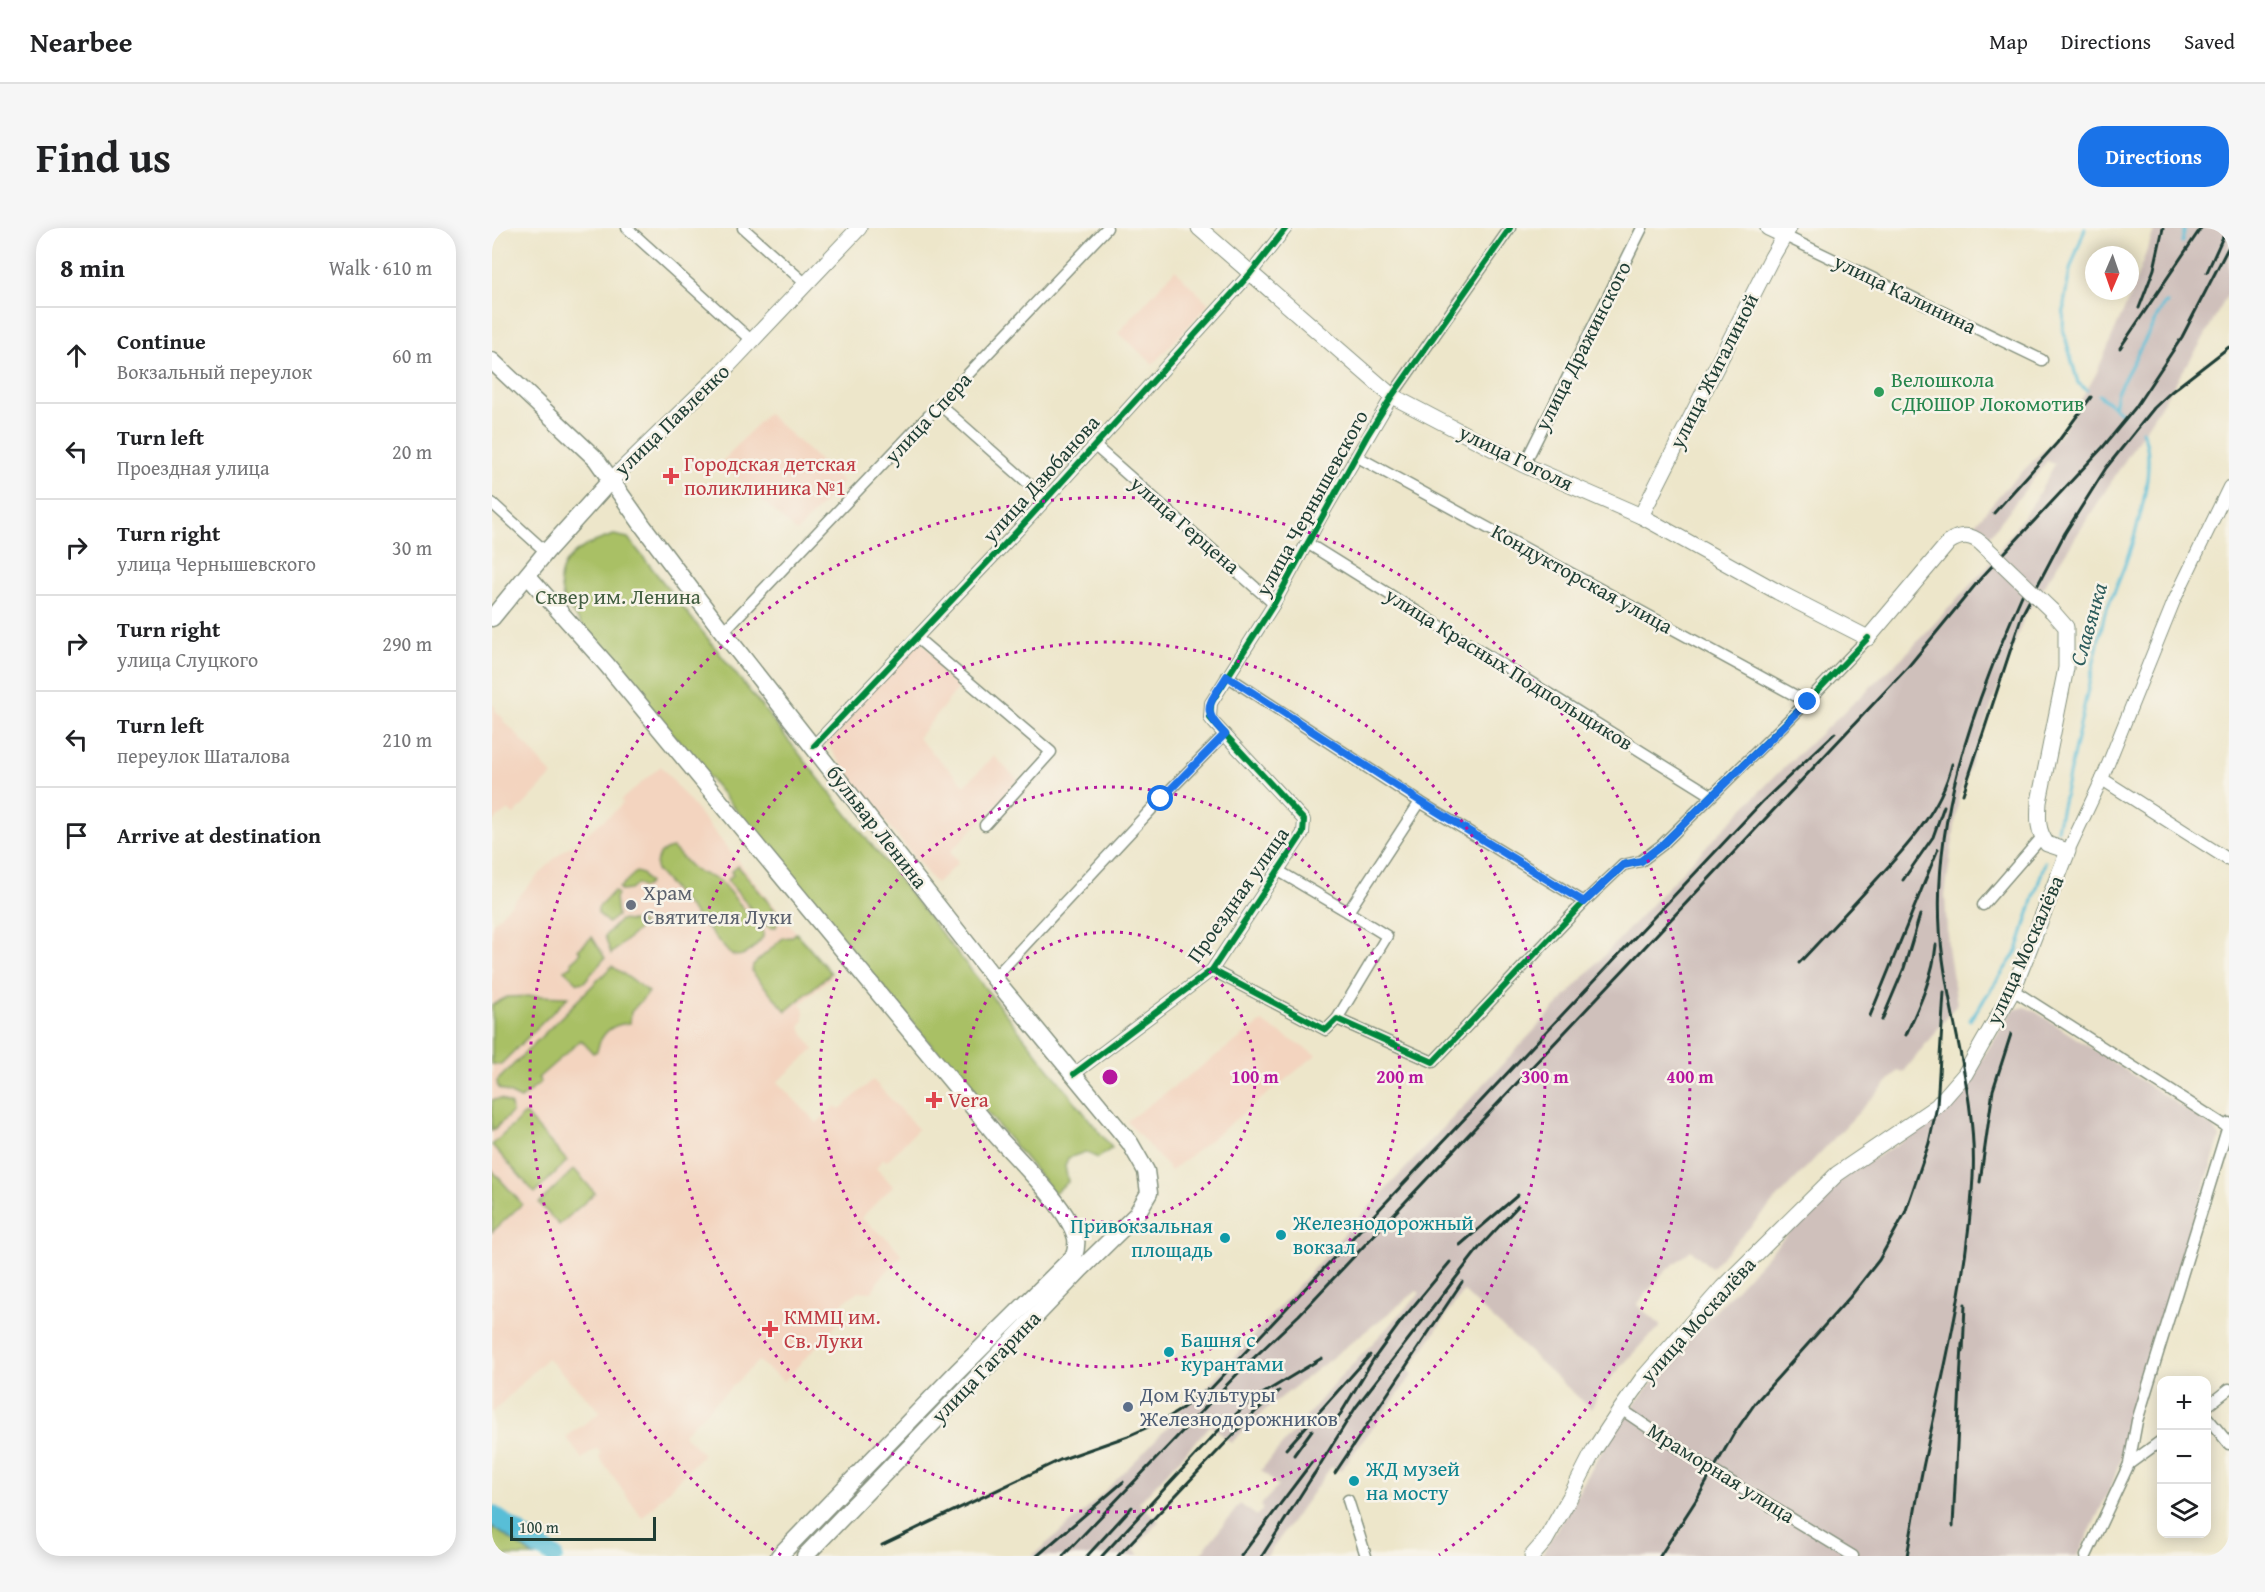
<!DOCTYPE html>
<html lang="en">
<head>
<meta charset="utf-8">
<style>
	:root { --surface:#fff; --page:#f6f6f6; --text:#202124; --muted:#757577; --line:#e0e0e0; --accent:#1a73e8 }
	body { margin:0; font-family:"Gentium Book Plus",serif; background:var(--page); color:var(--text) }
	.controls { position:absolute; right:18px; bottom:18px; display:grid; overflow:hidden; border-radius:12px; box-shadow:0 3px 15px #0003 }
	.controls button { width:54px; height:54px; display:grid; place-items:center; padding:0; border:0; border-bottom:2px solid var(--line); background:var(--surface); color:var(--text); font:30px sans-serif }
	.compass { position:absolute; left:1593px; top:18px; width:54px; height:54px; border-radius:50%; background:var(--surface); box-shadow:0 3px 15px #0003; rotate:182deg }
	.scale { position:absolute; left:18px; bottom:15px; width:146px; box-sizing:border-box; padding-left:6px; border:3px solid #1f3d34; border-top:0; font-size:16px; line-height:21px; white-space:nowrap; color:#1f3d34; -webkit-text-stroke:4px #f7f3e8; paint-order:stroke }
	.stop { position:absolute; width:18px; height:18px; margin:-14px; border:4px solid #1a73e8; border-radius:50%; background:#fff }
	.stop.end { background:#1a73e8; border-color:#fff; box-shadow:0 2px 6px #0008 }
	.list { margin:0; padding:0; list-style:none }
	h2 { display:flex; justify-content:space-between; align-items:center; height:78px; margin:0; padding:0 24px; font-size:26px }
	h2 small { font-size:20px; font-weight:400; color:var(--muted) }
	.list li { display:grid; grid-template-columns:39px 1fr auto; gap:18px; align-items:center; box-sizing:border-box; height:96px; padding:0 24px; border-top:2px solid var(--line) }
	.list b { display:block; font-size:22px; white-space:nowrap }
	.list p { margin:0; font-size:20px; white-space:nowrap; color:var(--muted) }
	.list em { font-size:20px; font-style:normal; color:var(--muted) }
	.icon { flex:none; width:33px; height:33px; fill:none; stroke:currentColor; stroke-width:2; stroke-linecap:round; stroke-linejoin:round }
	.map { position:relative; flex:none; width:1737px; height:1328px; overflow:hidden; border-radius:24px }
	header { display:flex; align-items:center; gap:36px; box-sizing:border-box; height:84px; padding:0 30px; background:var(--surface); border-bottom:2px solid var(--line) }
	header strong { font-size:28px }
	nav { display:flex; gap:33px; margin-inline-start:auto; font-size:21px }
	.intro { display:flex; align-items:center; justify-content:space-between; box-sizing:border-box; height:144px; padding:0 36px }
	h1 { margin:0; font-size:42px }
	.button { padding:15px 27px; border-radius:24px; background:var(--accent); color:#fff; font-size:21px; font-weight:700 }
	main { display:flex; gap:36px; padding:0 36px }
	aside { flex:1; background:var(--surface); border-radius:24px; box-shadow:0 3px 15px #0003 }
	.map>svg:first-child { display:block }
	.built { fill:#f3d4bf }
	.industrial { fill:#cfc0bb }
	.green { fill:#a9c065; stroke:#647e4c; stroke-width:1.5 }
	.water { fill:#59bed7; stroke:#3c7e86; stroke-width:1.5 }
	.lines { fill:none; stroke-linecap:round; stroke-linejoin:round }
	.stream { stroke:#59bed7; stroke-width:3 }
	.river { stroke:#59bed7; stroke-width:18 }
	.minor-casing { stroke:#86927f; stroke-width:13 }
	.tertiary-casing { stroke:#86927f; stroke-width:14 }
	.secondary-casing { stroke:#86927f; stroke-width:17 }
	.primary-casing { stroke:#86927f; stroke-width:19 }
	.minor { stroke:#fff; stroke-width:10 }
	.tertiary { stroke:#fff; stroke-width:12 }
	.secondary { stroke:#fff; stroke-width:15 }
	.primary { stroke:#fff; stroke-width:16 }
	.rail { stroke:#1f3d34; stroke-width:3 }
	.secondary-bridge-casing { stroke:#86927f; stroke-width:17; stroke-linecap:butt }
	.secondary-bridge { stroke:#fff; stroke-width:15 }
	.cycleway-casing { stroke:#f7f3e8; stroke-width:10 }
	.cycleway { stroke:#00873e; stroke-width:6 }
	.route { stroke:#1a73e8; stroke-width:8 }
	.ring { fill:none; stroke:#b5179e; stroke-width:3; stroke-dasharray:3 6 }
	.leisure-dot { fill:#2e9e5b; stroke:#f7f3e8; stroke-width:2 }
	.health-dot { fill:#e0444e; stroke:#f7f3e8; stroke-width:2 }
	.worship-dot { fill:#6b7280; stroke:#f7f3e8; stroke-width:2 }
	.culture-dot { fill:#0f9aa8; stroke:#f7f3e8; stroke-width:2 }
	.service-dot { fill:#5c6f8a; stroke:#f7f3e8; stroke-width:2 }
	.labels { text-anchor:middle; stroke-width:5; stroke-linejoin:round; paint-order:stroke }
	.street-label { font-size:21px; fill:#1f3d34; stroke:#f7f3e8 }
	.leisure-label { font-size:21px; fill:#27864d; stroke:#f7f3e8; text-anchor:start }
	.health-label { font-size:21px; fill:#be3a42; stroke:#f7f3e8; text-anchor:start }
	.park-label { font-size:21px; fill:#425e40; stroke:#f7f3e8 }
	.worship-label { font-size:21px; fill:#5b616d; stroke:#f7f3e8; text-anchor:start }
	.culture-label { font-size:21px; fill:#0d838f; stroke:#f7f3e8; text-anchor:start }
	.service-label { font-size:21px; fill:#4e5e75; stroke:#f7f3e8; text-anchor:start }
	.water-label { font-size:22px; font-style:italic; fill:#2e5d5d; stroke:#f7f3e8 }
	.centre { fill:#b5179e; stroke:#f7f3e8; stroke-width:3 }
	.ring-label { font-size:18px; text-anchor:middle; font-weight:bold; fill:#b5179e; stroke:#f7f3e8; stroke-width:5; stroke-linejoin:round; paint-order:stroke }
</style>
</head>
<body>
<header>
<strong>Nearbee</strong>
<nav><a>Map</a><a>Directions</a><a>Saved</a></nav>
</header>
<div class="intro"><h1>Find us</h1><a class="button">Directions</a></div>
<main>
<aside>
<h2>8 min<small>Walk · 610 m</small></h2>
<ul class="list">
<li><svg class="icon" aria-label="ahead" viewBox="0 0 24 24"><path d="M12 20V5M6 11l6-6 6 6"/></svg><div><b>Continue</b><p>Вокзальный переулок</p></div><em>60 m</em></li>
<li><svg class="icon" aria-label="left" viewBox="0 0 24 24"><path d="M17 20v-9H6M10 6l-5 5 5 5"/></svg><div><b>Turn left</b><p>Проездная улица</p></div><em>20 m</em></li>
<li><svg class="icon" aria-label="right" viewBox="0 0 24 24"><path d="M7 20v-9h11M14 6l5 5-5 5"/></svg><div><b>Turn right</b><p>улица Чернышевского</p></div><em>30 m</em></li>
<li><svg class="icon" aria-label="right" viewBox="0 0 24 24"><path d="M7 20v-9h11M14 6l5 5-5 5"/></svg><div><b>Turn right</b><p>улица Слуцкого</p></div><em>290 m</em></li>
<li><svg class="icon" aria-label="left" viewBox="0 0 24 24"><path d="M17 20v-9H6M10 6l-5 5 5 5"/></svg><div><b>Turn left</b><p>переулок Шаталова</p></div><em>210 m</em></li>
<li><svg class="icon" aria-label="arrive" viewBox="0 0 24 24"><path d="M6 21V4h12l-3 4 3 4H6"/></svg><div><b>Arrive at destination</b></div></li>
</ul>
</aside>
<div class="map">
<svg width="1737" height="1328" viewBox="0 0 1737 1328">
	<rect width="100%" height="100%" fill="#f7f3e8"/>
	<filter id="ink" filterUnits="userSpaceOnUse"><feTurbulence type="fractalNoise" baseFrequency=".0167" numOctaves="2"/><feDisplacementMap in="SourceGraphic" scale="12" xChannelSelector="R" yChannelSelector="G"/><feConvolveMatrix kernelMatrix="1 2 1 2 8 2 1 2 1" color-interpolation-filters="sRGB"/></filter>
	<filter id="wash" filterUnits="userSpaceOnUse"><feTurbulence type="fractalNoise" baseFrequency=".008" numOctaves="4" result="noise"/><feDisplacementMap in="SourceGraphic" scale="24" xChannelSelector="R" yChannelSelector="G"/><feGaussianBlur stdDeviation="1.35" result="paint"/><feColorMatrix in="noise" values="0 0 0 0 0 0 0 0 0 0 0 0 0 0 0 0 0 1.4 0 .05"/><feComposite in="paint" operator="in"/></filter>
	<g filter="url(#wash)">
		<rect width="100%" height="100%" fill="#ede6ca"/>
		<g class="built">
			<path d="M683,42L717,76L661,136L626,105Z"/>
			<path d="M275,185L351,254L305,304L229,235Z"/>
			<path d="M422,408L472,453L426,510L473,557L502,528L527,553L458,624L466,635L444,656L373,568L330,509Z"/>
			<path d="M0,476L4,480L2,482L12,491L11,493L21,502L60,547L22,587L16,582L0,594Z"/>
			<path d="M169,538L298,697L341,747L309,776L312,780V792L308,800L322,822L285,854L325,895L343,878L348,881L381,852L426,901L395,933L391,931L384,940L401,958L369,990L398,1013L410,1027L386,1053L380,1064L366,1063L344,1080L345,1096L292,1153L266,1133L191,1206L211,1226L150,1290L107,1229L109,1226L105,1220L90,1231L74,1209L109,1184L55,1130L0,1185V696L63,630L121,585L131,575L129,572Z"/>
			<path d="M770,794L824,827L679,943L635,893Z"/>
		</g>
		<g class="industrial">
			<path d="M1663,0H1737V64L1707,118L1532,389L1467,568L1453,667L1456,718L1465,776L1411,845L1406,843L1219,1040L1199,1022L1171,1045L1145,1077L1168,1097V1100L1156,1109L1109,1161L1099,1181L971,1063L917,1142L921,1146L848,1243L839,1239L775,1328H707L748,1276L765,1288L771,1281L768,1278L786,1258L769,1242L844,1154L928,1065L925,1063L772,1183L739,1215L719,1197L647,1275L667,1293L642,1322L648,1328H540L594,1282L647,1229L686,1188L684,1182L710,1165L856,1002L1200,633L1284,547L1414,426L1496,338L1543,272L1563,236L1555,233L1497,309L1483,296L1511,263L1571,203L1604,146L1639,66Z"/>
			<path d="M1533,779L1544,784L1721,899L1728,909L1621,1254L1586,1328H1049L1124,1199L1184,1125L1304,997L1353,948L1432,900L1466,870L1520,782Z"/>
		</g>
		<g class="green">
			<path d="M122,307L136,310L620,920L606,930L593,924L576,930L573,938L576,954L562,965L72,375C71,368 68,358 68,351C71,324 100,314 122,307Z"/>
			<path d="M181,620L202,642L228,653L271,703V709C263,719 250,734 237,725L164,642C163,629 169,622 181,620Z"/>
			<path d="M246,638L287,687L284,699L278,700L271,695L235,652L241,647L239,644Z"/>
			<path d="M144,644L150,646L157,655L151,660L145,656L138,662L129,663L127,660Z"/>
			<path d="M122,663L125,666L123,670L125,688L116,695L106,685V680Z"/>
			<path d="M128,692L148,694L151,697L119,726L113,708Z"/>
			<path d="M304,705L339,745L294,783L260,744L261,737L291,710L299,709Z"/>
			<path d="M100,709L113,730L92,754L86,755L72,742L80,738L79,734L89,725L86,722Z"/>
			<path d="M120,738L157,764L139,784L138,795C119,796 109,805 105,823L101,825L89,812L46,850L49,854L29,871L6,860L5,853Z"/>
			<path d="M44,768L76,769L8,837L0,836V777L15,769Z"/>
			<path d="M9,871L19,877L20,885L0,903V872Z"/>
			<path d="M33,886L75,933L43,965L0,917Z"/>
			<path d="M82,941L103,965L67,997L47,975Z"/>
			<path d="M0,942L30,976L0,1004Z"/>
			<path d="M0,1299L5,1302L41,1328H0Z"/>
		</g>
		<path class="water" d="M0,1277L62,1320L57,1328H42L0,1298Z"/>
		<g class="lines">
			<g class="stream">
				<path d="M1593,0L1578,42L1572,76L1571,101L1586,155L1595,162"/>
				<path d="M1690,14L1693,0"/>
				<path d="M1607,167L1631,186"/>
				<path d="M1622,179L1625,164L1672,76L1675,75"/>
				<path d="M1565,601L1613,384C1632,345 1671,242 1650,203"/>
				<path d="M1478,792L1525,723L1553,634"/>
			</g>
			<path class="river" d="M0,1286L62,1328"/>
		</g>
	</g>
	<g filter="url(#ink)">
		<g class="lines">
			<g class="minor-casing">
				<g id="minor">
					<path d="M135,0L260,113"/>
					<path d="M251,0L314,56"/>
					<path d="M1293,8L1550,132"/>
					<path d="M900,168L1018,0"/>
					<path d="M448,177L554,271"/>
					<path d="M603,218L782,376"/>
					<path d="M864,228L1315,474"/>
					<path d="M1032,237L1150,0"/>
					<path d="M0,275L54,324"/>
					<path d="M815,315L1219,567"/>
					<path d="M231,404L615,0"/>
					<path d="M425,410L559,524L493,597"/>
					<path d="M735,448L928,574L1092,674"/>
					<path d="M785,642L856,684L928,574"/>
					<path d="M1491,677L1550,609"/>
					<path d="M720,742L834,802L845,791L941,834L1092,674L1131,637L1149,633L1170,617L1315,474L1376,410"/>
					<path d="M502,750L669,571L733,506"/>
					<path d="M1521,762L1737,900"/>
					<path d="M845,791L895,708L856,684"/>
					<path d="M1714,1179L1737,1161"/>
					<path d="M1129,1181L1221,1243L1361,1328"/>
					<path d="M1714,1188L1737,1216"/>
					<path d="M1637,1236L1670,1212"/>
					<path d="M856,1272L874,1328"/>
					<path d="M1594,1328L1637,1236L1645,1193L1737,895"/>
				</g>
			</g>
			<g class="tertiary-casing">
				<g id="tertiary">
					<path d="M322,518L528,300L758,46L794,0"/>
					<path d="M1610,551L1737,632"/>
					<path d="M1576,623L1610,551L1682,373L1737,259"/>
					<path d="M582,846L720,742L811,605L812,592L722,495L718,490L719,475L782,376L829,289L900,168"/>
				</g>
			</g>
			<g class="secondary-casing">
				<g id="secondary">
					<path d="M707,0L900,168L1032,237L1149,288L1286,364L1376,410L1457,314C1469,306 1479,306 1490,316"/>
					<path d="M1276,0L1293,8"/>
					<path d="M118,253L234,140L367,0"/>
					<path d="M1149,288L1280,29L1297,0"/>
					<path d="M1040,1328L1053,1313L1078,1269L1102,1222L1129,1181L1151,1150L1231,1059L1345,946L1445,878L1473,846L1521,762L1576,623L1555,616C1545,602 1546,591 1547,574L1574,440V399L1560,383"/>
				</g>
			</g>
			<g class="primary-casing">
				<g id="primary">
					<path d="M0,133L104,231L151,298L231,404L502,750L638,915L654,943L657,965L644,987L589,1041L313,1328"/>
					<path d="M36,348L115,437L504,907C526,932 576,979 584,1010C585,1017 584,1022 582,1028L465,1144L287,1328"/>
					<path d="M0,390L54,324L118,253"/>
				</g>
			</g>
			<use href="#minor" class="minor"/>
			<use href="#tertiary" class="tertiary"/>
			<use href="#secondary" class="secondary"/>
			<use href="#primary" class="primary"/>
			<g class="rail">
				<path d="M1715,44L1735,0"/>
				<path d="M1647,80L1662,41L1671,0"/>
				<path d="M1628,120L1709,0"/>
				<path d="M1502,285L1565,215L1599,169"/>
				<path d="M1471,566L1530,387L1573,305L1614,240L1662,180L1679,164L1737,119"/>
				<path d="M1411,652L1441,609L1452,578"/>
				<path d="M1307,735C1329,712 1351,688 1373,664C1406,628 1448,587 1460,536"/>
				<path d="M1378,788L1446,621"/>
				<path d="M1390,792L1412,740L1428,687"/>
				<path d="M1414,807C1427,778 1441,749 1444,717"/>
				<path d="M1488,954L1501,862L1519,806"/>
				<path d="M968,1017L1026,967"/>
				<path d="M905,1098L958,1034"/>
				<path d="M1471,1124L1473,1076"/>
				<path d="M712,1168L1270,574L1343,505"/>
				<path d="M843,1195L881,1132L910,1092"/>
				<path d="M794,1221L878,1127"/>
				<path d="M802,1227L820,1202"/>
				<path d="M843,1245L970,1054"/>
				<path d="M819,1251L864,1179L987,1020L1026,978"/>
				<path d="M1461,1298L1470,1116"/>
				<path d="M390,1317L568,1232L636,1208L670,1193L685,1184L716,1161"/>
				<path d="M545,1328L631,1254"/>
				<path d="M571,1328L750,1141L807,1087L1416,439L1489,350L1611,219L1643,180L1690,109L1737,18"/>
				<path d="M595,1328L640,1279"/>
				<path d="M610,1328L726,1203L757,1174L830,1130"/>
				<path d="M626,1328L764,1183L787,1163"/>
				<path d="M749,1328L820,1234"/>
				<path d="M770,1328L822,1246"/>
				<path d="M1168,1328L1206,1269L1241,1207L1264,1174L1358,1069L1387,1032L1413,985L1437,915L1445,878L1452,764"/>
				<path d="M1415,1328C1421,1295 1426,1262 1433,1230C1453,1136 1476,1045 1481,949C1485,874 1461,805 1451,731C1433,601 1483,473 1535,356"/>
			</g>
			<g class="secondary-bridge-casing">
				<path id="secondary-bridge" d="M1490,316L1560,383"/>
			</g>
			<use href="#secondary-bridge" class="secondary-bridge"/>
			<g class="cycleway-casing">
				<g id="cycleway">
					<path d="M322,518L528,300L758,46L794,0"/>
					<path d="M720,742L834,802L845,791L941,834L1092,674L1131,637L1149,633L1170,617L1315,474L1376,410"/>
					<path d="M582,846L720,742L811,605L812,592L718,490L719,475L782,376L875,208L900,168L1018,0"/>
				</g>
			</g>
			<use href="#cycleway" class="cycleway"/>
		</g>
	</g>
	<g class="lines" filter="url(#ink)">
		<path class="route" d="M669,571L733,506C707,480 718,476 735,448L928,573L1092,674L1131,637L1149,633L1170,617L1316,474"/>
	</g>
	<g class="ring">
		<circle cx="618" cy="849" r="145"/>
		<circle cx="618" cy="849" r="290"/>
		<circle cx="618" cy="849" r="435"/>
		<path d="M289 1327A580 580 0 1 1 947 1327"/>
	</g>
	<circle class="leisure-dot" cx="1387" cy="164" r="6"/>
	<g class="health-dot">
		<path d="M176 239h6v6h6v6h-6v6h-6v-6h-6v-6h6z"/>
		<path d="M439 863h6v6h6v6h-6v6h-6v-6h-6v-6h6z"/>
		<path d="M275 1092h6v6h6v6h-6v6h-6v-6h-6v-6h6z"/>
	</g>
	<circle class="worship-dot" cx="139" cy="677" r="6"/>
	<g class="culture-dot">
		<circle cx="789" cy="1007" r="6"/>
		<circle cx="733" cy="1010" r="6"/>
		<circle cx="677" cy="1124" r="6"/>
		<circle cx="862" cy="1253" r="6"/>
	</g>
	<circle class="service-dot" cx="636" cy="1179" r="6"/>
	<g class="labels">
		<g class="street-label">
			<text transform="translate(1413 66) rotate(26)" y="7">улица Калинина</text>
			<text transform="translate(1091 118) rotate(-63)" y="7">улица Дражинского</text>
			<text transform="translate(1222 143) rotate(-63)" y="7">улица Жигалиной</text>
			<text transform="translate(436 190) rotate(-47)" y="7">улица Спера</text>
			<text transform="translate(180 192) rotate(-44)" y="7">улица Павленко</text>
			<text transform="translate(1024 230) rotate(26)" y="7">улица Гоголя</text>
			<text transform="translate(549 251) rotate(-48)" y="7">улица Дзюбанова</text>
			<text transform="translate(820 275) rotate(-61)" y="7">улица Чернышевского</text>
			<text transform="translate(693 297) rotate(41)" y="7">улица Герцена</text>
			<text transform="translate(1090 351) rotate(29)" y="7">Кондукторская улица</text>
			<text transform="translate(1017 441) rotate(32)" y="7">улица Красных Подпольщиков</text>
			<text transform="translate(385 599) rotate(52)" y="7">бульвар Ленина</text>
			<text transform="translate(746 667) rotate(-55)" y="7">Проездная улица</text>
			<text transform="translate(1533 722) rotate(-66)" y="7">улица Москалёва</text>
			<text transform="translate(1206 1092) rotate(-48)" y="7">улица Москалёва</text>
			<text transform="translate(494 1139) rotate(-46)" y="7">улица Гагарина</text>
			<text transform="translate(1229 1245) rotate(32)" y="7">Мраморная улица</text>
		</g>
		<g class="leisure-label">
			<text x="1399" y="159">Велошкола<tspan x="1399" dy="24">СДЮШОР Локомотив</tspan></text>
		</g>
		<g class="health-label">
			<text x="192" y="243">Городская детская<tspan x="192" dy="24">поликлиника №1</tspan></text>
			<text x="456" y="879">Vera</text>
			<text x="292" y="1096">КММЦ им.<tspan x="292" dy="24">Св. Луки</tspan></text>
		</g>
		<g class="park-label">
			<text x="126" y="376">Сквер им. Ленина</text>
		</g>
		<g class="worship-label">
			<text x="151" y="672">Храм<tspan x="151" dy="24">Святителя Луки</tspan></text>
		</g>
		<g class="culture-label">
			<text x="801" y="1002">Железнодорожный<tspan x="801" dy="24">вокзал</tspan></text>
			<text x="721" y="1005" text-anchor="end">Привокзальная<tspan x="721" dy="24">площадь</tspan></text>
			<text x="689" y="1119">Башня с<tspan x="689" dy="24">курантами</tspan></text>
			<text x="874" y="1248">ЖД музей<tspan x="874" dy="24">на мосту</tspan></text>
		</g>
		<g class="service-label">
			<text x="648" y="1174">Дом Культуры<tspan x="648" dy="24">Железнодорожников</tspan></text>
		</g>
		<g class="water-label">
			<text transform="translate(1596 396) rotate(-74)" y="8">Славянка</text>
		</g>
	</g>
	<circle cx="618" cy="849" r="9" class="centre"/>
	<g class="ring-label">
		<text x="763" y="855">100 m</text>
		<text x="908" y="855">200 m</text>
		<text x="1053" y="855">300 m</text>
		<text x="1198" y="855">400 m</text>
	</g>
</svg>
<div class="controls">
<button>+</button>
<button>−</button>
<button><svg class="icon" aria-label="layers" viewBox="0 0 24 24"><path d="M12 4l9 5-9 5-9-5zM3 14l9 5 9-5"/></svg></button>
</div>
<svg class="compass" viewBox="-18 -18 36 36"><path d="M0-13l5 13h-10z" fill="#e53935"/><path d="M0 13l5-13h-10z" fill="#757577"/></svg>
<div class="scale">100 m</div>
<div class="stop" style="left:669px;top:571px"></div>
<div class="stop end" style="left:1316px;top:474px"></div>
</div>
</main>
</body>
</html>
